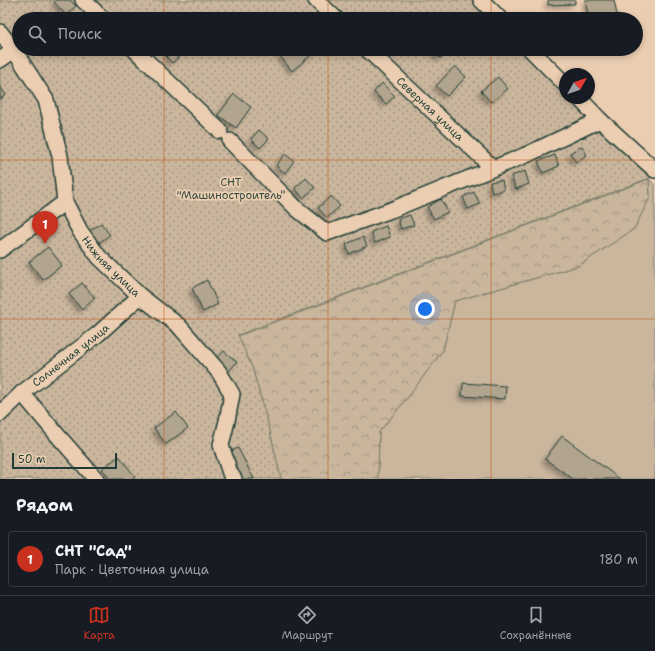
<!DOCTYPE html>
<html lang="ru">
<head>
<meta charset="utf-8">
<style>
	:root { --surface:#171b24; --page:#242831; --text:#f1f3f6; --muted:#9ea1a6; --line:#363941; --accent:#c8321e }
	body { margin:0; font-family:"Shantell Sans",sans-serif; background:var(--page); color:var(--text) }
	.compass { position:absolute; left:559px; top:68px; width:36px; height:36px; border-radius:50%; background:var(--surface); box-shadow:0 2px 6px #0003; rotate:50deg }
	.scale { position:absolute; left:12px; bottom:10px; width:105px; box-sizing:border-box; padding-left:4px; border:2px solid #1f3d34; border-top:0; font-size:11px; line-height:14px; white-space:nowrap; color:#1f3d34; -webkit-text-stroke:3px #ebceb2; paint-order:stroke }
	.you { position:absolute; left:425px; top:309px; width:14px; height:14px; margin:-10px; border:3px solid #fff; border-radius:50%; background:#1a73e8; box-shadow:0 0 0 6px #1a73e833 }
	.badge { display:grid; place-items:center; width:26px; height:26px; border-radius:50%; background:var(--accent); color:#fff; font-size:13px; font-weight:700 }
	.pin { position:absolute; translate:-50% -33px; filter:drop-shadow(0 1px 2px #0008) }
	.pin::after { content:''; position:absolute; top:21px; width:14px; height:12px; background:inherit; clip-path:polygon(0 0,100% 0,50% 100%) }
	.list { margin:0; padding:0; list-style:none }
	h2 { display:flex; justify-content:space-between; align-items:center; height:52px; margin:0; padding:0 16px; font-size:17px }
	h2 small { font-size:13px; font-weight:400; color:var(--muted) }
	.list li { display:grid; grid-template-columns:26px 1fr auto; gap:12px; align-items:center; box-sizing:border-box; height:56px; margin:0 8px 8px; padding:0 8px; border:1px solid var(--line); border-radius:4px }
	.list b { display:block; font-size:15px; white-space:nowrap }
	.list p { margin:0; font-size:13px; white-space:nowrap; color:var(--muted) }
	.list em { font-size:13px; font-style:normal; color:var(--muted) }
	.icon { flex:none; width:22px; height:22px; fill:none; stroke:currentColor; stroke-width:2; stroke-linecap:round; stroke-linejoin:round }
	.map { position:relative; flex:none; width:655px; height:479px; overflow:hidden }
	.search { position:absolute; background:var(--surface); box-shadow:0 2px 6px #0003; left:12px; right:12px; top:12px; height:44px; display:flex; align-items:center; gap:10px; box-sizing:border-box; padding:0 14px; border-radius:22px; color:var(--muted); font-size:15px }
	.sheet { height:116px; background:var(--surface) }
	nav { display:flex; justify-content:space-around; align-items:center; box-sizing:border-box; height:56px; border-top:1px solid var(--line); background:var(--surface); font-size:11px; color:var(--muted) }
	nav a { display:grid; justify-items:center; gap:2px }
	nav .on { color:var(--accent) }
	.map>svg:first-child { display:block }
	.green { fill:#cab69d; stroke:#747a68 }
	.forest { fill:url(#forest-crowns); stroke:#747a68 }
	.garden { fill:url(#garden-dots); stroke:#747a68 }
	.building { fill:#b2a58f; stroke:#1f3d34; filter:url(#shadow) }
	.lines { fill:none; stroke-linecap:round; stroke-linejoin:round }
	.minor-casing { stroke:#1f3d34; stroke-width:18 }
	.minor { stroke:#ebceb2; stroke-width:15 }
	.grid { fill:none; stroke:#c05314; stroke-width:1; stroke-opacity:0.55 }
	.labels { text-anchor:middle; stroke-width:3.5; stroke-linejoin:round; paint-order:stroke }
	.street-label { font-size:11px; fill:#1f3d34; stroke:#ebceb2 }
	.park-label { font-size:11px; fill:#30493e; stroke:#ebceb2 }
</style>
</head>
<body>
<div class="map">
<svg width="655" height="479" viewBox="0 0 655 479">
	<defs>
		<pattern id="forest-crowns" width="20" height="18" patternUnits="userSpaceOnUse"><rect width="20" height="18" fill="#cab69d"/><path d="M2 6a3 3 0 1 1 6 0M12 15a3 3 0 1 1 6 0" fill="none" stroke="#a39581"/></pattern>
		<pattern id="garden-dots" width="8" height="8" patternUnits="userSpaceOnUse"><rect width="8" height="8" fill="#cab69d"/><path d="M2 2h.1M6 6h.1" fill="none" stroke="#a39581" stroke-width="1.8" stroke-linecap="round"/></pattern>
		<filter id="shadow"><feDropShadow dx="-3.5" dy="3.5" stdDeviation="2" flood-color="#0004"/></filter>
	</defs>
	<rect width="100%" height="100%" fill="#ebceb2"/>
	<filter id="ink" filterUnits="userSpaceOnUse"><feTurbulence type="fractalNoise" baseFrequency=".025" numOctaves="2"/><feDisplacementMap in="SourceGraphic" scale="8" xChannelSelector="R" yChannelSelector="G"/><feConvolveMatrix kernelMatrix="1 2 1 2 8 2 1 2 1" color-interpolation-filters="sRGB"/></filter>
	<g filter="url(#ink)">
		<path class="green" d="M649,179L655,185V479H378L379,432L408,397L443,350L455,301L578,266L634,229L650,197Z"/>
		<path class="forest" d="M649,179L650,197L634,229L578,266L455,301L443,350L408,397L379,432L378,479H281L270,431L252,367L238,336Z"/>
		<path class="garden" d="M0,0H481L500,19H19V49H530L565,84V98H579L655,176L238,335L252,367L270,431L281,479H0Z"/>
		<g class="building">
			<path d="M56,0H70L76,6L66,15L54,2Z"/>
			<path d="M548,0H575V4L548,5Z"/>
			<path d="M585,0H614L618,19H589Z"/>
			<path d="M173,49H176L181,55L172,63L166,56Z"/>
			<path d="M288,49H314L316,51L292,71L280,56Z"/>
			<path d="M431,49H450L440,58Z"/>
			<path d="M455,66L466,77L447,96L436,86Z"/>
			<path d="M498,77L508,89L491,102L481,91Z"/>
			<path d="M382,83L395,96L386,104L374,92Z"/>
			<path d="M0,86L6,95L0,99Z"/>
			<path d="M234,94L251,107L236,128L218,115Z"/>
			<path d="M259,130L269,139L260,148L251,139Z"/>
			<path d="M582,146L587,155L576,162L570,153Z"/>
			<path d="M285,154L294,161L285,173L276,166Z"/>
			<path d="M555,155L559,166L543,173L538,161Z"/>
			<path d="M525,171L529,184L516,189L511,176Z"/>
			<path d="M306,178L315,188L303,198L295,188Z"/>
			<path d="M502,180L504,190L492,193L490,182Z"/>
			<path d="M474,192L480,204L468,209L463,197Z"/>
			<path d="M331,196L340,206L327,218L318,208Z"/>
			<path d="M441,199L448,212L434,219L427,207Z"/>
			<path d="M410,215L414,225L401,229L398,219Z"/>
			<path d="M101,223L110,235L94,246L85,234Z"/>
			<path d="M386,226L390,237L375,243L371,232Z"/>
			<path d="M363,237L367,246L349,254L346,244Z"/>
			<path d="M48,247L62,265L43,280L29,262Z"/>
			<path d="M207,280L218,304L203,312L192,288Z"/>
			<path d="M82,283L95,298L82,310L69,294Z"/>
			<path d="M224,351L237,362L229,371L216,359Z"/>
			<path d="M463,383L506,386L505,399L462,396Z"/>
			<path d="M176,412L188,428L166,444L154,428Z"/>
			<path d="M562,436L620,479H573L545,459Z"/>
			<path d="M238,448L254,479H240L227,453Z"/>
			<path d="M119,456L135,476L131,479H110L102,469Z"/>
		</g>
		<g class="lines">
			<g class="minor-casing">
				<g id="minor">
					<path d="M83,0L103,19"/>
					<path d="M316,0L336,19"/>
					<path d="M481,0L500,19"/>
					<path id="s1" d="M0,32L14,50L46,100L60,156L65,202L80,231L99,257L140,296L179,326L219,372L232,394L227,421L221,445L230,473L234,479"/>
					<path d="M134,49L220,131"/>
					<path id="s2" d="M367,49L493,168"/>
					<path d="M530,49L565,84"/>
					<path d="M0,60L14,50"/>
					<path d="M579,98L600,120L655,170"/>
					<path d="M230,141L297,209L327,233L391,210L526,155L600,120"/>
					<path d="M0,250L65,202"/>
					<path d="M22,393L59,437L96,479"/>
					<path id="s3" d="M0,414L22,393L98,334L140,296"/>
				</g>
			</g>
			<use href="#minor" class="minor"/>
		</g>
	</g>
	<path class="grid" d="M164,0V19M328,0V19M491,0V19M164,49V479M328,49V479M491,49V479M0,160H655M0,319H655"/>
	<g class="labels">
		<g class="street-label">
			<text dy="4" stroke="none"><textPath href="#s2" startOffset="87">Северная улица</textPath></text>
			<text dy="4" stroke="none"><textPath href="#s1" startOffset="266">Нижняя улица</textPath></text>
			<text dy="4" stroke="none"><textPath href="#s3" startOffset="92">Солнечная улица</textPath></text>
		</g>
		<g class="park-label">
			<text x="231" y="186">СНТ<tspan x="231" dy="13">"Машиностроитель"</tspan></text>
		</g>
	</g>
</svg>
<svg class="compass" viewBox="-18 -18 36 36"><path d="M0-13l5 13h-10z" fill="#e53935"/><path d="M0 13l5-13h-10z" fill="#9ea1a6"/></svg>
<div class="scale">50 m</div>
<div class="you"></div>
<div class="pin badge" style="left:45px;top:244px">1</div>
<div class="search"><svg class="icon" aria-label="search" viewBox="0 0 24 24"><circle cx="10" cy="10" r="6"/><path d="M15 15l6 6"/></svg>Поиск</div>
</div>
<section class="sheet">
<h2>Рядом<small></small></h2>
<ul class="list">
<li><span class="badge">1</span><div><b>СНТ &quot;Сад&quot;</b><p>Парк · Цветочная улица</p></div><em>180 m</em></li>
</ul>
</section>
<nav>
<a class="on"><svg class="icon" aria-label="map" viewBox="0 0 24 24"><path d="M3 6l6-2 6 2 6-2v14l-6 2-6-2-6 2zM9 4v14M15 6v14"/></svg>Карта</a>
<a><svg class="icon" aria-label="directions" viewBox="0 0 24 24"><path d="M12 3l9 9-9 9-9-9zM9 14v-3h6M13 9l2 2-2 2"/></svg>Маршрут</a>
<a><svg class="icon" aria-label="saved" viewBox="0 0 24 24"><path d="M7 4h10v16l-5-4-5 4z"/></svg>Сохранённые</a>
</nav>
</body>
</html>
